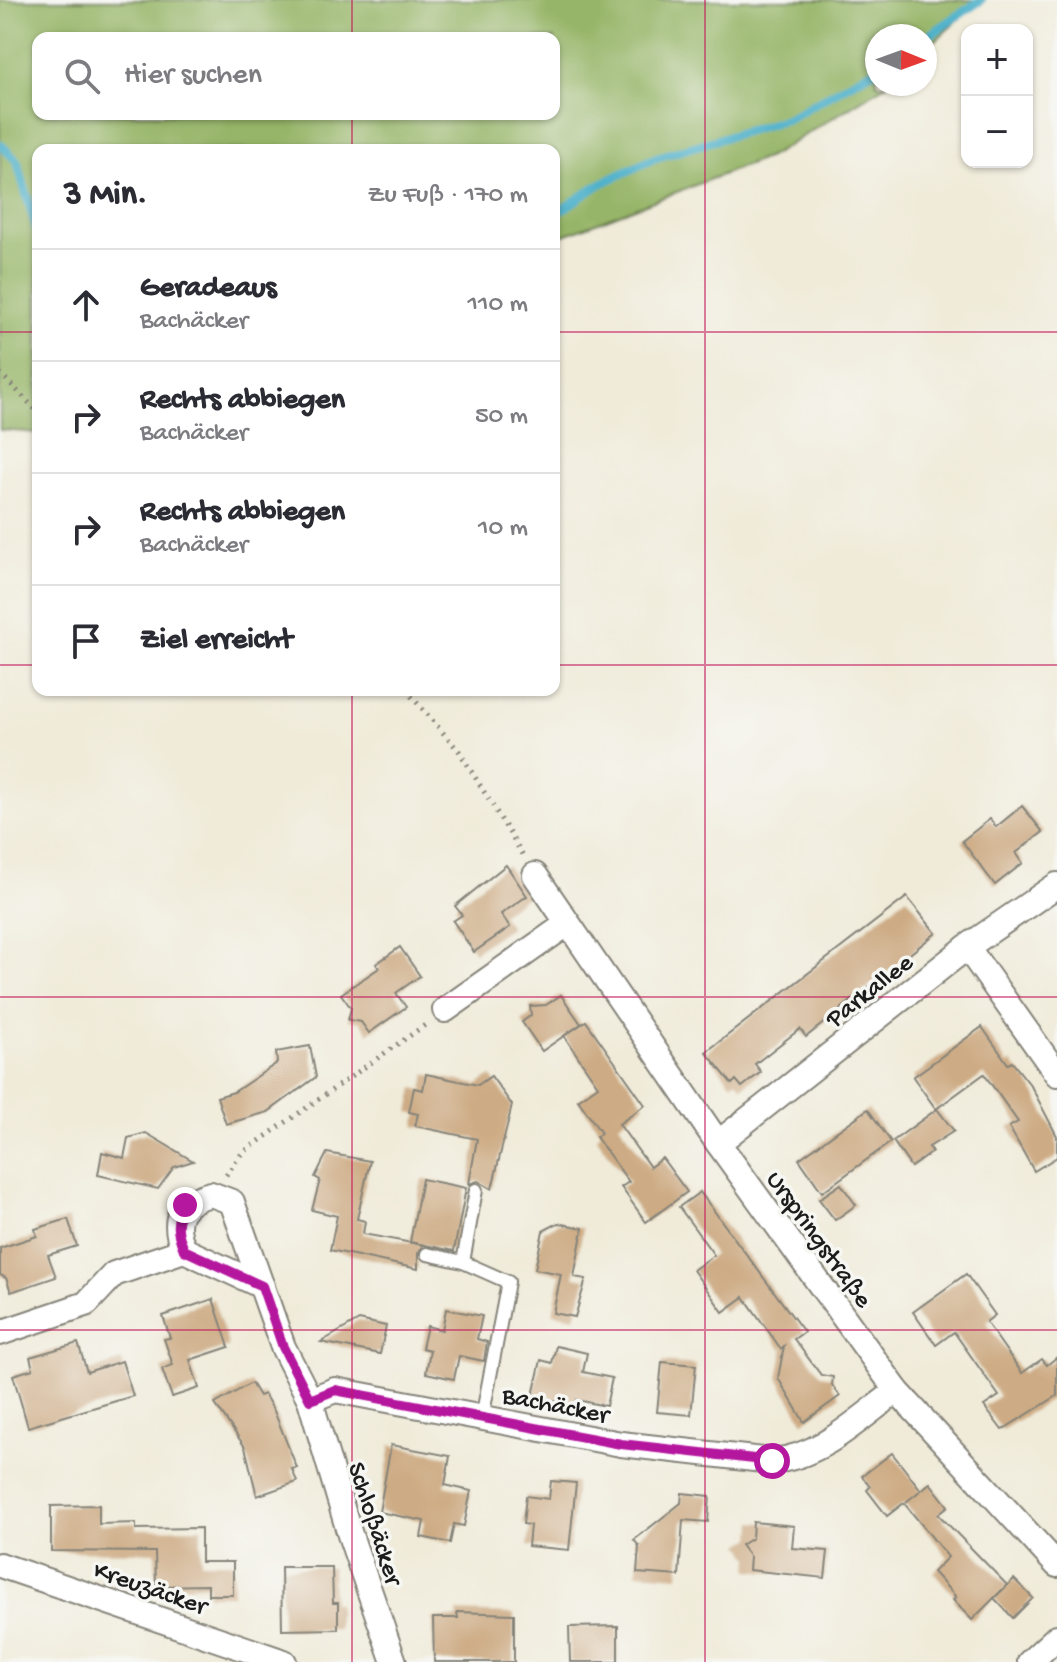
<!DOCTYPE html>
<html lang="de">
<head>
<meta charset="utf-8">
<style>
	:root { --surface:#fff; --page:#f7f7f7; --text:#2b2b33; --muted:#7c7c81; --line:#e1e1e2 }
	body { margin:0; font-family:"Gochi Hand",sans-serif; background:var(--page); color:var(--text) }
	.controls { position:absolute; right:24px; top:24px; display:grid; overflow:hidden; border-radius:16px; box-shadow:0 2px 6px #0004 }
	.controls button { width:72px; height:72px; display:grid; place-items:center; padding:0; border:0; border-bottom:2px solid var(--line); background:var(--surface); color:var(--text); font:40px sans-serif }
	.compass { position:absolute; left:865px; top:24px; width:72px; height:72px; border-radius:50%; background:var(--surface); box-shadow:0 2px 6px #0004; rotate:91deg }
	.stop { position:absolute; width:24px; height:24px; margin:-18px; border:6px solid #b5179e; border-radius:50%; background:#fff }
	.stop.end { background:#b5179e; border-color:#fff; box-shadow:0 2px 8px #0008 }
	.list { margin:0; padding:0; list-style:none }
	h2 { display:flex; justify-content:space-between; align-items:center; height:104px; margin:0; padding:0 32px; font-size:34px }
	h2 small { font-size:26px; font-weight:400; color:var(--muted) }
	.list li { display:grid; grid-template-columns:52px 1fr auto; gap:24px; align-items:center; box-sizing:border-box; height:112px; padding:0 32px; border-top:2px solid var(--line) }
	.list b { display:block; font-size:30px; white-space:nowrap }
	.list p { margin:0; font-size:26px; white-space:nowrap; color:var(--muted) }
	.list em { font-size:26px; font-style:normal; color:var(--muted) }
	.icon { flex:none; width:44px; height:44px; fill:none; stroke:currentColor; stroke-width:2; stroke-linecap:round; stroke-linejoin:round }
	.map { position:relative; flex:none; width:1057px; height:1662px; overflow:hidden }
	.search { position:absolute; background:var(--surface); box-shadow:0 2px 6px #0004; left:32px; top:32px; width:528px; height:88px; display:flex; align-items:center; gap:20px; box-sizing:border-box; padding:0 28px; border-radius:16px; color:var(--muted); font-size:30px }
	.panel { position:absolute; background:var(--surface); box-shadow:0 2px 6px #0004; left:32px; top:144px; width:528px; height:552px; border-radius:16px }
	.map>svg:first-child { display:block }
	.forest { fill:#96b568; stroke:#596842; stroke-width:2; fill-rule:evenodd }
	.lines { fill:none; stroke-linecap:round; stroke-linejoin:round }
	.stream { stroke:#4aafc9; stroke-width:9 }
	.building { fill:#cdab84 }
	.service-casing { stroke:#86847a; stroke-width:16 }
	.minor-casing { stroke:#86847a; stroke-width:28 }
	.path { stroke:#86847a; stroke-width:5; stroke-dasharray:2 6; stroke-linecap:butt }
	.service { stroke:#fff; stroke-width:12 }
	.minor { stroke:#fff; stroke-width:24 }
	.route { stroke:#b5179e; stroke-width:10 }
	.grid { fill:none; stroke:#c2185b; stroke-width:2; stroke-opacity:0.55 }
	.labels { text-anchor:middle; stroke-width:7; stroke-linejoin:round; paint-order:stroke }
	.street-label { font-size:26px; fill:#1c1c1c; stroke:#f6f6f2 }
</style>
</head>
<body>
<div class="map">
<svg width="1057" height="1662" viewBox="0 0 1057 1662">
	<rect width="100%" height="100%" fill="#f6f6f2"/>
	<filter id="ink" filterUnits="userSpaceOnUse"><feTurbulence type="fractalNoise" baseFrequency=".0125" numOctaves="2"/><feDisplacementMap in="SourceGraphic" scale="16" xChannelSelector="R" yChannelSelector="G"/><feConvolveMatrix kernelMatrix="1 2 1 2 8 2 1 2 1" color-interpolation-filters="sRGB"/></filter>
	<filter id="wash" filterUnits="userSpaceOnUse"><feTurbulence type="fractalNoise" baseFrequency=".006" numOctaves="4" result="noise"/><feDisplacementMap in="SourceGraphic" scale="32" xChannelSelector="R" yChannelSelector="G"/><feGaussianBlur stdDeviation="1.8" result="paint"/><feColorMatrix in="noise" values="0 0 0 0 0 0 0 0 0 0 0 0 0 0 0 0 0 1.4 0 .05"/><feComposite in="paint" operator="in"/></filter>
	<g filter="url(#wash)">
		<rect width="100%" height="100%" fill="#f0ebd9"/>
		<path class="forest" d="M0,0H980L925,50V36H877V84H887L771,156L554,239V150H38V433L0,430ZM38,38H554V114H38Z"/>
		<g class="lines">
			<g class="stream">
				<path d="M925,38L981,0"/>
				<path d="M0,144L17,161L38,234"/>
				<path d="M554,215L600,184L655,158L787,119L877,68"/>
			</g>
		</g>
		<g id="blocks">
			<g class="building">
				<path d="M1022,806L1043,832L1016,853L1023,863L995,885L962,841L990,819L996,827Z"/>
				<path d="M506,865L527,896L501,914L510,927L474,952L453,921L462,915L455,906Z"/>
				<path d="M907,897L936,933L806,1037L800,1029L774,1049L755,1064L761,1072L742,1087L736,1080L732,1084L706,1052Z"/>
				<path d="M400,947L420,976L396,993L406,1007L369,1033L361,1022L348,1020L351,1008L341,994L379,968L376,964Z"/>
				<path d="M561,995L581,1024L542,1051L522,1022L531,1015L530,1006L546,1005Z"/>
				<path d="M586,1021L645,1105L619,1124L650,1167L662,1158L687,1192L646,1222L621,1187L629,1182L596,1137L601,1133L578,1100L598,1086L564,1036Z"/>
				<path d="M982,1027L1008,1064L1012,1062L1031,1086L1057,1136V1157L1034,1171L1009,1127L1018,1122L984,1074L936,1109L913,1077Z"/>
				<path d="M310,1046L316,1077L268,1112L226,1124L217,1097L234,1092L277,1063L276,1052Z"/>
				<path d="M426,1074L478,1085L491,1076L512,1105L492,1189L478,1181L469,1184L477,1139L415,1126L418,1114L409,1112L414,1088L423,1090Z"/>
				<path d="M868,1109L891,1142L822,1192L799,1159Z"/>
				<path d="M937,1109L954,1131L929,1147L932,1152L911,1167L893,1141Z"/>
				<path d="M146,1133L193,1161L174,1167L158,1189L98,1175L102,1152L124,1158L128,1138Z"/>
				<path d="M327,1153L370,1161L357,1219L365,1221L363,1234L423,1245L418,1253V1269L330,1250L337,1216L312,1210L320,1180L315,1177Z"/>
				<path d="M422,1179L466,1188L454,1251L410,1242Z"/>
				<path d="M841,1184L856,1205L835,1220L819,1199Z"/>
				<path d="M700,1192L804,1332L794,1339L821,1375L833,1377L832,1385L840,1396L804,1422L778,1378L784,1346L781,1349L744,1297L723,1312L693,1270L714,1255L679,1207Z"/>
				<path d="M68,1219L77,1246L48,1255L56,1277L11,1292L6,1278L0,1275V1248L37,1236L35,1229Z"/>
				<path d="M558,1223L583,1228L574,1277L586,1279L575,1317L553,1313L561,1274L535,1269L543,1231Z"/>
				<path d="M966,1274L995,1315L986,1322L1022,1373L1042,1359L1047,1365L1057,1357V1396L1002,1430L984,1406L999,1396L954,1332L936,1345L913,1312Z"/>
				<path d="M213,1299L229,1347L190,1360L199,1388L172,1397L162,1369L173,1365L164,1339L170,1338L163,1316Z"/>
				<path d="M446,1309L482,1316L477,1339L487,1342L484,1361L459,1356L454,1379L426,1373L430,1350L422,1348L427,1326L442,1330Z"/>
				<path d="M359,1320L386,1326L380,1354L321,1342Z"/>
				<path d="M78,1343L87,1372L122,1361L133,1396L28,1427L13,1375L33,1369L30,1357Z"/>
				<path d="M556,1346L587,1353L583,1372L612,1378L606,1406L577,1400L576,1405L533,1396L541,1360L552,1363Z"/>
				<path d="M662,1362L696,1365L691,1415L657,1412Z"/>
				<path d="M251,1383L259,1396L264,1394L274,1411L297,1468L292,1469L297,1482L257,1496L245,1447L215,1404Z"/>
				<path d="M391,1445L450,1456L445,1485L471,1491L464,1526L454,1524L450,1543L421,1537L424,1521L379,1512Z"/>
				<path d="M892,1453L921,1490L906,1502L930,1483L948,1506L938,1514L1007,1585L972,1620L953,1600L956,1597L933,1572L948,1557L904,1503L887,1516L867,1490L870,1487L862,1476Z"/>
				<path d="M551,1481L576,1483L569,1550L528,1546L530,1525L523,1524L526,1496L549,1499Z"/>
				<path d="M682,1493L710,1496L708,1522L683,1520L679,1576L637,1573L639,1546L634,1540L681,1503Z"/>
				<path d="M99,1505V1524L136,1523V1529L201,1528V1562H233V1595H208V1585L156,1586L155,1552L51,1551V1506Z"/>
				<path d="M753,1522L794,1526L792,1548L828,1551L825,1578L749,1570L750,1557L741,1545L752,1538Z"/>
				<path d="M281,1567H332L333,1603H338V1629L282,1630Z"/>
				<path d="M1014,1579L1033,1598L1013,1618L994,1598Z"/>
				<path d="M457,1612L514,1614V1662H434L433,1618H458Z"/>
				<path d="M618,1626V1662H570L569,1627Z"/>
			</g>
		</g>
	</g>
	<g filter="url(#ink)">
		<use href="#blocks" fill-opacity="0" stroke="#86847a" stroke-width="2"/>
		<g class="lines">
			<g class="service-casing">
				<g id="service">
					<path d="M427,1254L463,1262L508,1282L482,1418"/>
					<path d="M463,1262L476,1190"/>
				</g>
			</g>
			<g class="minor-casing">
				<g id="minor">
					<path d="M535,875L718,1143L897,1391L1057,1565"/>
					<path d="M967,947L1057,1074"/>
					<path d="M445,1010L567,924"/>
					<path d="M718,1143L967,947L1057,885"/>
					<path d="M184,1250C171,1220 179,1202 211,1194L232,1202L283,1347L310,1400L350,1535L394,1662"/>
					<path d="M0,1333L86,1304L114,1274L184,1250L262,1286"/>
					<path d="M310,1400L335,1390L621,1444L772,1461C820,1458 859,1418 897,1391"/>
					<path d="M0,1565L284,1662"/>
					<path d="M1030,1662L1057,1637"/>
				</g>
			</g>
			<g class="path">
				<path d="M0,373L38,412"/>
				<path d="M406,690L459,751L523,855"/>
				<path d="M226,1175L242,1153L425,1025"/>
			</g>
			<use href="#service" class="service"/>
			<use href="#minor" class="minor"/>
		</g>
	</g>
	<g class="lines" filter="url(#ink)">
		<path class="route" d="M185,1205C174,1222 177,1232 184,1250L262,1286L283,1347L310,1400L335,1390L621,1444L772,1461"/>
	</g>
	<path class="grid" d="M352,0V38M705,0V1662M352,114V150M0,332H38M554,332H1057M0,665H38M554,665H1057M352,690V1662M0,997H1057M0,1330H1057"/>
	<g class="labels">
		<g class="street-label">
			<text transform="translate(868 989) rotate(-38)" y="9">Parkallee</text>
			<text transform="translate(821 1238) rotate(54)" y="9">Urspringstraße</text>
			<text transform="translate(556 1403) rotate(11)" y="9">Bachäcker</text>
			<text transform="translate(377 1523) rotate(72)" y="9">Schloßäcker</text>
			<text transform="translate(151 1586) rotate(19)" y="9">Kreuzäcker</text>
		</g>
	</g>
</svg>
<div class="controls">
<button>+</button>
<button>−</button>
</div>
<svg class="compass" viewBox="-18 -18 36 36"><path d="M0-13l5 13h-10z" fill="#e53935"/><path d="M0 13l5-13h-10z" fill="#7c7c81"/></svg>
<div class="stop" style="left:772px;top:1461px"></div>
<div class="stop end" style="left:185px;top:1205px"></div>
<div class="search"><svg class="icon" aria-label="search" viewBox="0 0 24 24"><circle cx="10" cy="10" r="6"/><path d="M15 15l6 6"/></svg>Hier suchen</div>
<section class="panel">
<h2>3 Min.<small>Zu Fuß · 170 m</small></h2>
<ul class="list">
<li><svg class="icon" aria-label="ahead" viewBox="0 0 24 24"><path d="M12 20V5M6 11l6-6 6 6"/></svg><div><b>Geradeaus</b><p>Bachäcker</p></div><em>110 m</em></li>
<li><svg class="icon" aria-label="right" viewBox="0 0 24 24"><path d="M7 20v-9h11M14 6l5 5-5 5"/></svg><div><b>Rechts abbiegen</b><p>Bachäcker</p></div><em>50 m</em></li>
<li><svg class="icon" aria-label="right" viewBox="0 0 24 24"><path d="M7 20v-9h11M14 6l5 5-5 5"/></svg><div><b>Rechts abbiegen</b><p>Bachäcker</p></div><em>10 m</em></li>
<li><svg class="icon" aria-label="arrive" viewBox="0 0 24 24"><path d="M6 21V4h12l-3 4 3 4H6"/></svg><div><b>Ziel erreicht</b></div></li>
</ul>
</section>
</div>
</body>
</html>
